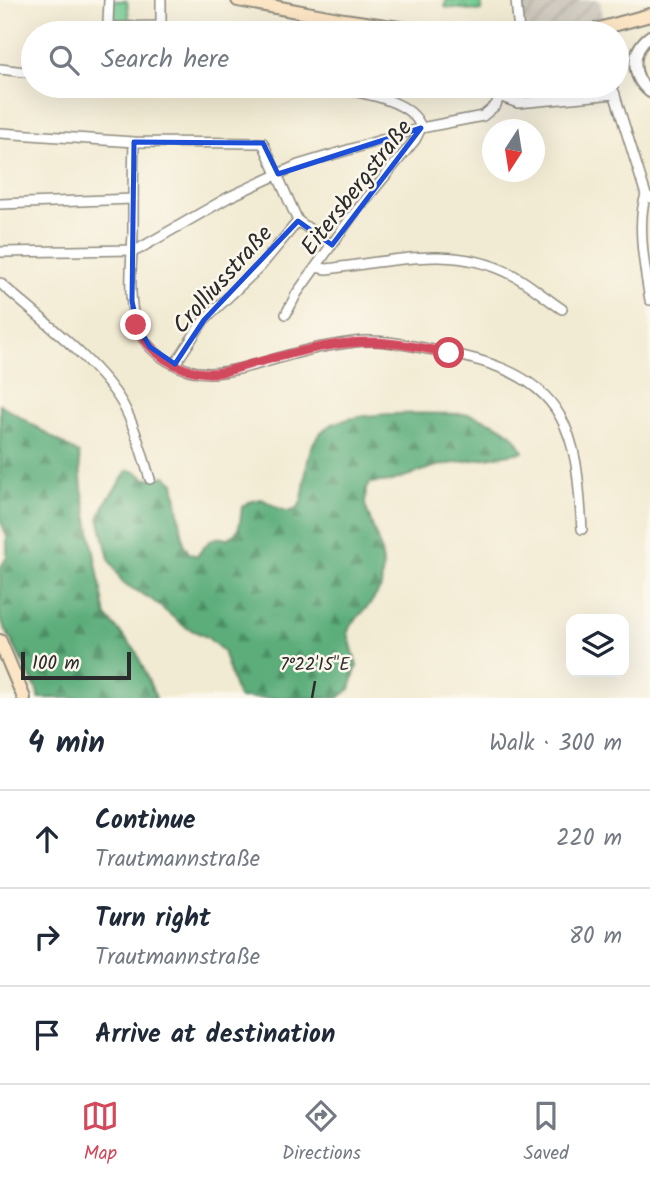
<!DOCTYPE html>
<html lang="en">
<head>
<meta charset="utf-8">
<style>
	:root { --surface:#fff; --page:#f6f6f7; --text:#1f2937; --muted:#747a83; --line:#e0e1e3; --accent:#d1495b }
	body { margin:0; font-family:Kalam,sans-serif; background:var(--page); color:var(--text) }
	.controls { position:absolute; right:21px; bottom:21px; display:grid; overflow:hidden; border-radius:14px; box-shadow:0 7px 28px #0002 }
	.controls button { width:63px; height:63px; display:grid; place-items:center; padding:0; border:0; border-bottom:2px solid var(--line); background:var(--surface); color:var(--text); font:35px sans-serif }
	.compass { position:absolute; left:482px; top:119px; width:63px; height:63px; border-radius:50%; background:var(--surface); box-shadow:0 7px 28px #0002; rotate:192deg }
	.scale { position:absolute; left:21px; bottom:18px; width:110px; box-sizing:border-box; padding-left:7px; border:4px solid #2b2b2b; border-top:0; font-size:19px; line-height:24px; white-space:nowrap; color:#2b2b2b; -webkit-text-stroke:5px #fbf7ec; paint-order:stroke }
	.stop { position:absolute; width:21px; height:21px; margin:-16px; border:5px solid #d1495b; border-radius:50%; background:#fff }
	.stop.end { background:#d1495b; border-color:#fff; box-shadow:0 2px 7px #0008 }
	.list { margin:0; padding:0; list-style:none }
	h2 { display:flex; justify-content:space-between; align-items:center; height:91px; margin:0; padding:0 28px; font-size:30px }
	h2 small { font-size:23px; font-weight:400; color:var(--muted) }
	.list li { display:grid; grid-template-columns:46px 1fr auto; gap:21px; align-items:center; box-sizing:border-box; height:98px; padding:0 28px; border-top:2px solid var(--line) }
	.list b { display:block; font-size:26px; white-space:nowrap }
	.list p { margin:0; font-size:23px; white-space:nowrap; color:var(--muted) }
	.list em { font-size:23px; font-style:normal; color:var(--muted) }
	.icon { flex:none; width:38px; height:38px; fill:none; stroke:currentColor; stroke-width:2; stroke-linecap:round; stroke-linejoin:round }
	.map { position:relative; flex:none; width:650px; height:698px; overflow:hidden }
	.search { position:absolute; background:var(--surface); box-shadow:0 7px 28px #0002; left:21px; right:21px; top:21px; height:77px; display:flex; align-items:center; gap:18px; box-sizing:border-box; padding:0 24px; border-radius:38px; color:var(--muted); font-size:26px }
	.sheet { height:385px; background:var(--surface) }
	nav { display:flex; justify-content:space-around; align-items:center; box-sizing:border-box; height:98px; border-top:2px solid var(--line); background:var(--surface); font-size:19px; color:var(--muted) }
	nav a { display:grid; justify-items:center; gap:4px }
	nav .on { color:var(--accent) }
	.map>svg:first-child { display:block }
	.industrial { fill:url(#industrial-furrows) }
	.grass { fill:#6fc990; stroke:#4d7a5e; stroke-width:2 }
	.forest { fill:url(#forest-firs); stroke:#436c52; stroke-width:2 }
	.park { fill:url(#park-crowns); stroke:#4d7a5e; stroke-width:2 }
	.lines { fill:none; stroke-linecap:round; stroke-linejoin:round }
	.minor-casing { stroke:#8e8b7f; stroke-width:12 }
	.tertiary-casing { stroke:#8e8b7f; stroke-width:14 }
	.secondary-casing { stroke:#8e8b7f; stroke-width:16 }
	.minor { stroke:#fff; stroke-width:9 }
	.tertiary { stroke:#fff; stroke-width:10 }
	.secondary { stroke:#fce5c4; stroke-width:12 }
	.route { stroke:#d1495b; stroke-width:9 }
	.marked { fill:none; stroke:#1d4ed8; stroke-width:5; stroke-linejoin:round }
	.ticks { fill:none; stroke:#2b2b2b; stroke-width:2.5 }
	.labels { text-anchor:middle; stroke-width:5; stroke-linejoin:round; paint-order:stroke }
	.street-label { font-size:24px; fill:#2b2b2b; stroke:#fbf7ec }
	.ticks-label { font-size:18px; text-anchor:middle; fill:#2b2b2b; stroke:#fbf7ec; stroke-width:5; stroke-linejoin:round; paint-order:stroke }
</style>
</head>
<body>
<div class="map">
<svg width="650" height="698" viewBox="0 0 650 698">
	<defs>
		<pattern id="industrial-furrows" width="10" height="10" patternUnits="userSpaceOnUse" patternTransform="scale(1.75)"><rect width="10" height="10" fill="#c9c3b8"/><path d="M-1 1l2-2M0 10L10 0M9 11l2-2" fill="none" stroke="#ada89e"/></pattern>
		<pattern id="forest-firs" width="22" height="20" patternUnits="userSpaceOnUse" patternTransform="scale(1.75)"><rect width="22" height="20" fill="#5bad7a"/><path d="M5 1l3.5 6h-7zM16 11l3.5 6h-7z" fill="#4b8d64"/></pattern>
		<pattern id="park-crowns" width="20" height="18" patternUnits="userSpaceOnUse" patternTransform="scale(1.75)"><rect width="20" height="18" fill="#6fc990"/><path d="M2 6a3 3 0 1 1 6 0M12 15a3 3 0 1 1 6 0" fill="none" stroke="#5ba376"/></pattern>
	</defs>
	<rect width="100%" height="100%" fill="#fbf7ec"/>
	<filter id="ink" filterUnits="userSpaceOnUse"><feTurbulence type="fractalNoise" baseFrequency=".0143" numOctaves="2"/><feDisplacementMap in="SourceGraphic" scale="14" xChannelSelector="R" yChannelSelector="G"/><feConvolveMatrix kernelMatrix="1 2 1 2 8 2 1 2 1" color-interpolation-filters="sRGB"/></filter>
	<filter id="wash" filterUnits="userSpaceOnUse"><feTurbulence type="fractalNoise" baseFrequency=".00686" numOctaves="4" result="noise"/><feDisplacementMap in="SourceGraphic" scale="28" xChannelSelector="R" yChannelSelector="G"/><feGaussianBlur stdDeviation="1.57" result="paint"/><feColorMatrix in="noise" values="0 0 0 0 0 0 0 0 0 0 0 0 0 0 0 0 0 1.4 0 .05"/><feComposite in="paint" operator="in"/></filter>
	<g filter="url(#wash)">
		<rect width="100%" height="100%" fill="#f2ebd3"/>
		<path class="industrial" d="M519,0H600L603,20L588,25L523,31Z"/>
		<path class="grass" d="M113,1H127L130,25L113,23Z"/>
		<g class="forest">
			<path d="M0,404L79,454L82,488L106,616L136,651L156,698H39L36,688L0,619V568L7,557V537L0,519Z"/>
			<path d="M469,414C491,422 514,427 523,452L437,466L392,481L370,483L366,489L365,505L380,547L383,563L381,588L370,604L350,626L348,633L357,666L350,689L338,698H238L223,651L207,637L185,627L151,599L123,583L109,559L99,517L106,502L128,470L137,472L145,479L166,476L174,483L184,545L189,553L197,556C206,545 211,534 226,539C241,534 240,522 242,507L249,502L261,499C270,502 280,512 290,511C316,510 291,441 335,423C369,410 432,414 469,414Z"/>
		</g>
		<path class="park" d="M446,0H481L482,11L445,7Z"/>
	</g>
	<g filter="url(#ink)">
		<g class="lines">
			<g class="minor-casing">
				<g id="minor">
					<path d="M109,0L108,23L111,27L159,26L161,23V0"/>
					<path d="M516,0L519,33"/>
					<path d="M0,69L33,73"/>
					<path d="M166,86H187"/>
					<path d="M324,86C350,91 413,97 421,128"/>
					<path d="M612,86L646,195L650,198"/>
					<path d="M499,96L518,103L615,94"/>
					<path d="M0,133L134,142L263,143L298,221L332,245"/>
					<path d="M134,142C133,172 133,202 133,232C132,260 126,306 139,331C151,356 182,373 209,373C239,373 286,354 317,348C333,345 349,342 365,341C386,340 407,345 428,349C475,358 534,369 560,416C579,449 579,492 582,529"/>
					<path d="M646,195C636,222 645,270 650,300"/>
					<path d="M0,204L133,199"/>
					<path d="M0,252L137,250L229,197L298,165L421,128L483,116L496,105L503,86"/>
					<path d="M316,267L326,269C390,262 452,243 513,275C530,284 545,298 562,309"/>
					<path d="M0,283C36,315 98,362 122,403C135,426 142,454 150,479"/>
					<path d="M286,314L297,293L353,215L415,140L421,128"/>
					<path d="M175,364L204,320L260,267L298,221"/>
				</g>
			</g>
			<g class="tertiary-casing">
				<path id="tertiary" d="M650,36C630,51 631,77 650,92"/>
			</g>
			<g class="secondary-casing">
				<g id="secondary">
					<path d="M238,0L344,20L434,33"/>
					<path d="M571,33L595,30L650,15"/>
					<path d="M0,641L24,698"/>
				</g>
			</g>
			<use href="#minor" class="minor"/>
			<use href="#tertiary" class="tertiary"/>
			<use href="#secondary" class="secondary"/>
		</g>
	</g>
	<g class="lines" filter="url(#ink)">
		<path class="route" d="M136,325C148,353 177,372 208,373C223,374 240,367 255,363C286,355 317,346 349,343C383,339 416,347 449,353"/>
	</g>
	<path class="marked" d="M421,128L332,245L298,221L204,320L175,364L150,347L137,325L132,301L134,142L263,143L278,174Z"/>
	<path class="ticks" d="M312,698L315,681"/>
	<g class="labels">
		<g class="street-label">
			<text transform="translate(356 187) rotate(-52)" y="8">Eitersbergstraße</text>
			<text transform="translate(222 279) rotate(-48)" y="8">Crolliusstraße</text>
		</g>
	</g>
	<g class="ticks-label">
		<text x="315" y="670">7°22'15"E</text>
	</g>
</svg>
<div class="controls">
<button><svg class="icon" aria-label="layers" viewBox="0 0 24 24"><path d="M12 4l9 5-9 5-9-5zM3 14l9 5 9-5"/></svg></button>
</div>
<svg class="compass" viewBox="-18 -18 36 36"><path d="M0-13l5 13h-10z" fill="#e53935"/><path d="M0 13l5-13h-10z" fill="#747a83"/></svg>
<div class="scale">100 m</div>
<div class="stop" style="left:449px;top:353px"></div>
<div class="stop end" style="left:136px;top:325px"></div>
<div class="search"><svg class="icon" aria-label="search" viewBox="0 0 24 24"><circle cx="10" cy="10" r="6"/><path d="M15 15l6 6"/></svg>Search here</div>
</div>
<section class="sheet">
<h2>4 min<small>Walk · 300 m</small></h2>
<ul class="list">
<li><svg class="icon" aria-label="ahead" viewBox="0 0 24 24"><path d="M12 20V5M6 11l6-6 6 6"/></svg><div><b>Continue</b><p>Trautmannstraße</p></div><em>220 m</em></li>
<li><svg class="icon" aria-label="right" viewBox="0 0 24 24"><path d="M7 20v-9h11M14 6l5 5-5 5"/></svg><div><b>Turn right</b><p>Trautmannstraße</p></div><em>80 m</em></li>
<li><svg class="icon" aria-label="arrive" viewBox="0 0 24 24"><path d="M6 21V4h12l-3 4 3 4H6"/></svg><div><b>Arrive at destination</b></div></li>
</ul>
</section>
<nav>
<a class="on"><svg class="icon" aria-label="map" viewBox="0 0 24 24"><path d="M3 6l6-2 6 2 6-2v14l-6 2-6-2-6 2zM9 4v14M15 6v14"/></svg>Map</a>
<a><svg class="icon" aria-label="directions" viewBox="0 0 24 24"><path d="M12 3l9 9-9 9-9-9zM9 14v-3h6M13 9l2 2-2 2"/></svg>Directions</a>
<a><svg class="icon" aria-label="saved" viewBox="0 0 24 24"><path d="M7 4h10v16l-5-4-5 4z"/></svg>Saved</a>
</nav>
</body>
</html>
